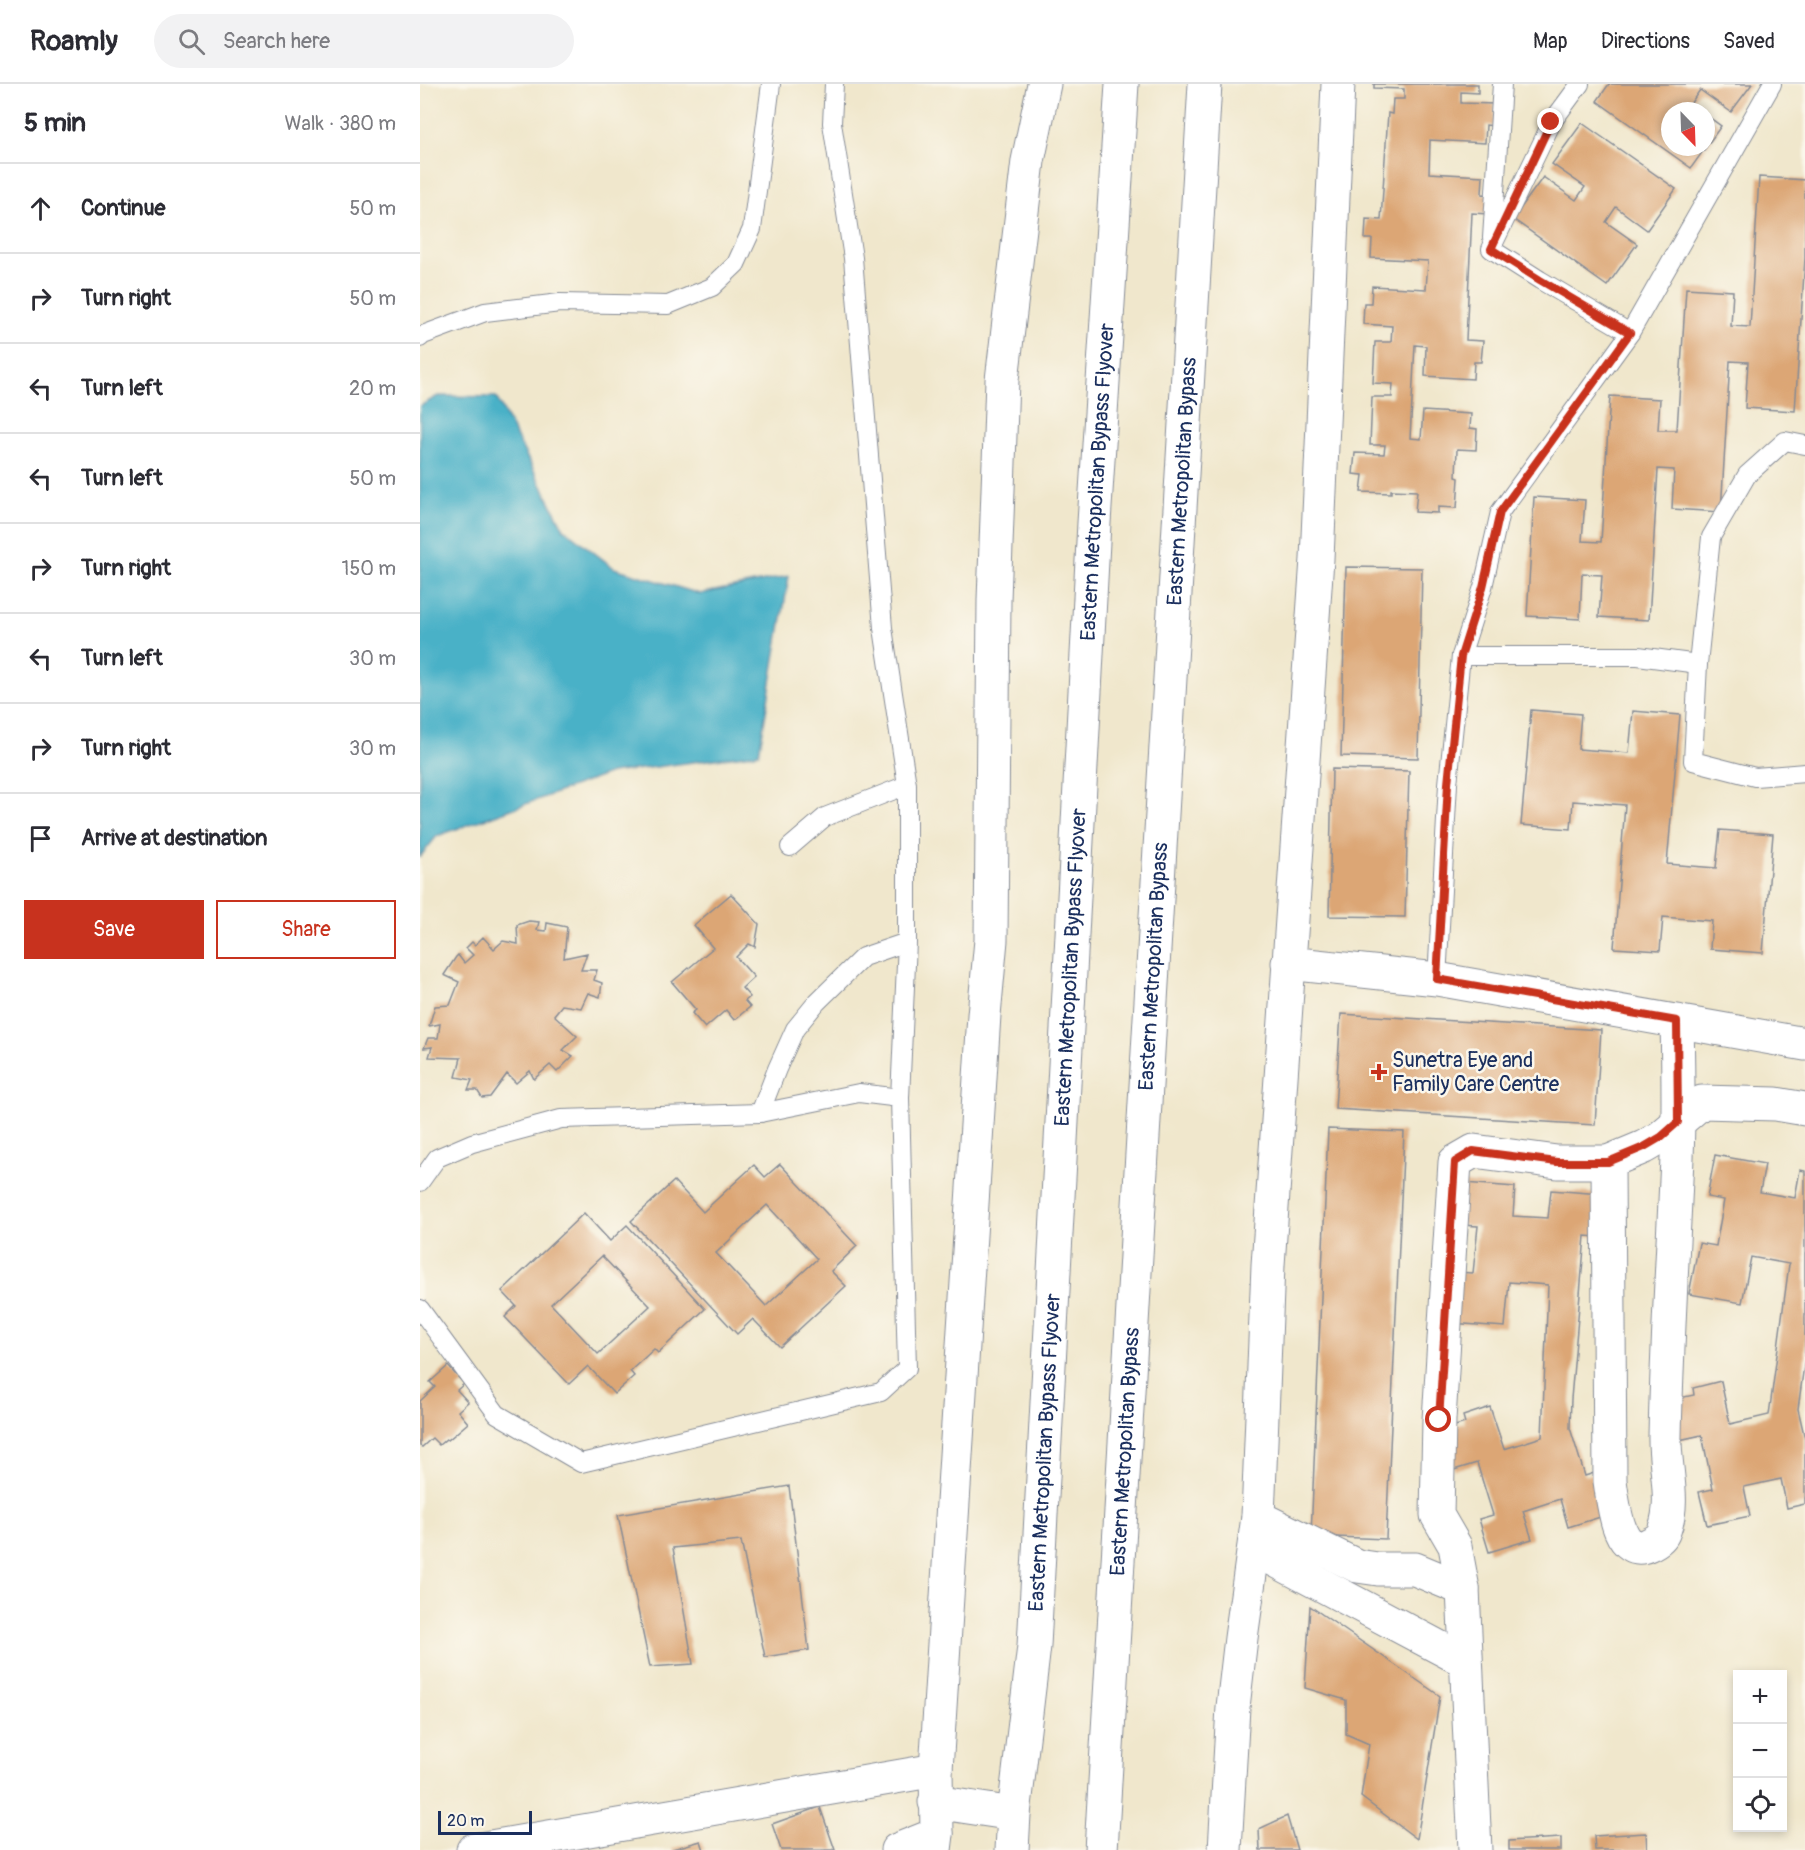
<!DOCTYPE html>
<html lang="en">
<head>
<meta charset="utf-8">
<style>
	:root { --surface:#fff; --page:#f2f2f3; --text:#2b2b33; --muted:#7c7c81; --line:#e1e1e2; --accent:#c8321e }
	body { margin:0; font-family:Pangolin,sans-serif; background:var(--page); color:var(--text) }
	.controls { position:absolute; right:18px; bottom:18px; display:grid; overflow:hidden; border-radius:0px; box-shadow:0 3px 9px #0003 }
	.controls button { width:54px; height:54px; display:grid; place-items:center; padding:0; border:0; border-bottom:2px solid var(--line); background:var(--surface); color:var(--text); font:30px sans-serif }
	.compass { position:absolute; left:1241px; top:18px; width:54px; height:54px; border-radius:50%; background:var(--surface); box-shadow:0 3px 9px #0003; rotate:157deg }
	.scale { position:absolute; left:18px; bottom:15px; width:94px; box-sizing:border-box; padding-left:6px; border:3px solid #1b2f5e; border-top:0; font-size:16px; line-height:21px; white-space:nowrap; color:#1b2f5e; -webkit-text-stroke:4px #fbf7ec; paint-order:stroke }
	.stop { position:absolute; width:18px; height:18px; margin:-14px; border:4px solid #c8321e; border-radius:50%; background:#fff }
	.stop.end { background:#c8321e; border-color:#fff; box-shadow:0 2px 6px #0008 }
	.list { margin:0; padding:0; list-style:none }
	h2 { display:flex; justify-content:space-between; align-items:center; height:78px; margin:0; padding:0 24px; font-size:26px }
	h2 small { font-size:20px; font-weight:400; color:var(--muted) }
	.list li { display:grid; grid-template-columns:39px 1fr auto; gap:18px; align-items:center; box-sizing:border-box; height:90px; padding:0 24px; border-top:2px solid var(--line) }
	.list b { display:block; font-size:22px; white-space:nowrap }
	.list em { font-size:20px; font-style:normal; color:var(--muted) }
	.actions { display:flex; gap:12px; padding:18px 24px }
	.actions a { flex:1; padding:14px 0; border:2px solid var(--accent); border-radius:0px; text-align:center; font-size:21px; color:var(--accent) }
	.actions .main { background:var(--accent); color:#fff }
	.icon { flex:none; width:33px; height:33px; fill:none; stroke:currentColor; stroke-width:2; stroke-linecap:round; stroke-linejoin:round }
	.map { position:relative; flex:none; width:1385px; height:1766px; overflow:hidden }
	header { display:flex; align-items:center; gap:36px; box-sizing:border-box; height:84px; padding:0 30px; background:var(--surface); border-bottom:2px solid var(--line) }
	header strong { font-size:28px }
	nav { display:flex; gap:33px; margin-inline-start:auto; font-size:21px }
	.search { width:420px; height:54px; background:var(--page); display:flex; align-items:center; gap:15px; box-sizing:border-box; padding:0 21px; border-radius:33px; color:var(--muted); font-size:22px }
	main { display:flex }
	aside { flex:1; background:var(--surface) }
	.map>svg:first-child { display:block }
	.water { fill:#48b1c7; stroke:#327092; stroke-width:1.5 }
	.building { fill:#dca675; fill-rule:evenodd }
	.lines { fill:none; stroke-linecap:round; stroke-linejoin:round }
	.service-casing { stroke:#868b95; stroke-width:20 }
	.minor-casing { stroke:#868b95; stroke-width:35 }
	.primary-casing { stroke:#868b95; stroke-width:35 }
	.service { stroke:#fff; stroke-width:18 }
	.minor { stroke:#fff; stroke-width:33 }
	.primary { stroke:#fff; stroke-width:33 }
	.route { stroke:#c8321e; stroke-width:8 }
	.poi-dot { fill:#c8321e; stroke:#fbf7ec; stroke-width:2 }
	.labels { text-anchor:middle; stroke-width:5; stroke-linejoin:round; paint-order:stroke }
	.street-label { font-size:21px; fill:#1b2f5e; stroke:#fbf7ec }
	.poi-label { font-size:21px; fill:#1b2f5e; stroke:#fbf7ec; text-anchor:start }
</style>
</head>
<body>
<header>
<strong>Roamly</strong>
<div class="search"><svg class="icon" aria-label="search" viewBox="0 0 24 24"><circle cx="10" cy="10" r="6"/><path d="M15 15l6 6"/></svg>Search here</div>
<nav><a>Map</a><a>Directions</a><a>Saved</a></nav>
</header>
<main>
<aside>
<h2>5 min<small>Walk · 380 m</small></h2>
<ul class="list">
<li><svg class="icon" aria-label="ahead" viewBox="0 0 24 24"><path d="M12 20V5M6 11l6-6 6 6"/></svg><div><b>Continue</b></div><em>50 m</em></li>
<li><svg class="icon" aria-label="right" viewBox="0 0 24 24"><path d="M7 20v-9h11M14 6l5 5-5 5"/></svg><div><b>Turn right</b></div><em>50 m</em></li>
<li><svg class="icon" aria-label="left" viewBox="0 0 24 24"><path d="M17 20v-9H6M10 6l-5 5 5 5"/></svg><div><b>Turn left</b></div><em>20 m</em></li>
<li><svg class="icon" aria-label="left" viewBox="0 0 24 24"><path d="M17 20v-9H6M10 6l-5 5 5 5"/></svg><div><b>Turn left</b></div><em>50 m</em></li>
<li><svg class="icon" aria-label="right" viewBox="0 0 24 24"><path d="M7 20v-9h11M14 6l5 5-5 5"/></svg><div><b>Turn right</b></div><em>150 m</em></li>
<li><svg class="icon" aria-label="left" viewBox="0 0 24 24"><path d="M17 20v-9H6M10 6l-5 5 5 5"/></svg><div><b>Turn left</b></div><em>30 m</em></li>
<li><svg class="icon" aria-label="right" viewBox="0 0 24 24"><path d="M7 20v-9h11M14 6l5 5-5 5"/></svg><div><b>Turn right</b></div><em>30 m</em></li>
<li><svg class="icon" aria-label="arrive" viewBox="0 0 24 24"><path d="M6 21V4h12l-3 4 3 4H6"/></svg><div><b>Arrive at destination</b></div></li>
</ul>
<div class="actions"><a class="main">Save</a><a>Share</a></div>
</aside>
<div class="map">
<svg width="1385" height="1766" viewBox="0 0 1385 1766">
	<rect width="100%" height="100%" fill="#fbf7ec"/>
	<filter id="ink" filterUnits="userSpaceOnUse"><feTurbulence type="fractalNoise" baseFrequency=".0167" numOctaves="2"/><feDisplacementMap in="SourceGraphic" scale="12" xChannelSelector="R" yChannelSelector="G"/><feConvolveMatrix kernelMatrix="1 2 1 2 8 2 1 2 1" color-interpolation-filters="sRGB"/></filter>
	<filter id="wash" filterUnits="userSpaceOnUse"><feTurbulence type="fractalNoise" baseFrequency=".008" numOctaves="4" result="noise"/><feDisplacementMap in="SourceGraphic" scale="24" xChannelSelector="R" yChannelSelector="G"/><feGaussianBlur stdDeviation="1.35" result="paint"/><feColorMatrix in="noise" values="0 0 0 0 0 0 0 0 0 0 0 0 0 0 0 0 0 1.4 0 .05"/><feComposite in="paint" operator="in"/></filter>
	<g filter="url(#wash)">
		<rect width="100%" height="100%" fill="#f0e7cc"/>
		<path class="water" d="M18,312L76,313L144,445L194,484L280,510L369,492L339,669L191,689L17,752L0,773V322Z"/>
		<g id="blocks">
			<g class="building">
				<path d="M954,0H1058V9L1041,8V19L1075,20L1074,42L1066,41L1065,59L1010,56L1009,89L1063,92L1062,110L1070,111L1069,130L1052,129L1046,256L1063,257L1061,278H1054L1053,295L1005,292L1006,262L995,261L990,354L1001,355L1003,327L1051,330L1050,344L1057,345L1056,366L1037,365L1036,393L1039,394L1037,424L1018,423V429L995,428L997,407L971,406V409L941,408L943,391L933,390L935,369L964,370L965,361H950L952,313H972L973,300L953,299L955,258H971L972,242L943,240L944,219H951L952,202L1006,205L1008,177L951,174L952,155H945L946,135L961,136L968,29L972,30L973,15H984V5L954,4Z"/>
				<path d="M1189,0H1332L1311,28L1280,6L1270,20L1280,27H1250V63H1286V31L1301,42L1271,84L1177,17Z"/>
				<path d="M1162,39L1256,105L1227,146L1196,123L1186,138L1217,160L1187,202L1093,135L1123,93L1156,116L1165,103L1132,80Z"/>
				<path d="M1339,93L1385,96V174L1375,327L1325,324L1328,278L1310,277L1301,428L1252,425L1254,386L1238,385L1229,536L1179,533L1182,491L1162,490L1160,535L1107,532L1114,413L1165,416L1162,457L1181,458L1190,312L1240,315L1238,346H1257L1266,204L1313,207L1311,242L1330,243Z"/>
				<path d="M926,483L1002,484L998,674L921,672Z"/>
				<path d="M1111,626L1161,630L1158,665L1209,669L1213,627L1260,631L1247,780L1296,784L1300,746L1353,750L1343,869L1290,865L1292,837L1243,833L1240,867L1194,864L1205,721L1153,717L1151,745L1101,741Z"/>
				<path d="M912,685L989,687L985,833L909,832Z"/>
				<path d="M311,810L339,840L335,863L329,860L316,873L334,893L322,904L330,913L325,917L330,923L314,936L306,926L285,944L272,929L276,926L252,898L293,864L274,841Z"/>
				<path d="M109,837L119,838L117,846L126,847L127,839L147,843L144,874L167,869L161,886H177L174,896L182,899L180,913L168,909L161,924L142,921L134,931L157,952L143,966L153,972L137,988L130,981L114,995L110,987L96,999L87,990L70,1013L62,1014L57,1006H48L52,996L36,993L41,974L9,973L12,963L4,964L8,954H18L20,940L9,942L15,922L30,921L39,898L24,891L36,873L38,871L44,879L53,871L46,864L52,858L55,861L63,853L74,865L83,857L98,860L97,841Z"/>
				<path d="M921,930L1181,946L1175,1041L915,1025Z"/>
				<path d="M908,1045L984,1048L966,1455L891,1452Z"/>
				<path d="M1295,1071L1345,1080L1340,1108L1375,1114L1380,1086L1385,1087V1274L1378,1325L1385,1355V1420L1367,1424L1361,1395L1324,1403L1330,1432L1287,1441L1279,1408L1293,1405L1282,1351L1259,1356L1250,1316L1274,1311L1273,1304L1301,1297L1310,1340L1349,1331L1369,1180L1331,1173L1322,1219L1269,1210L1279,1159L1296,1162L1304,1116L1287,1113Z"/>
				<path d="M360,1080L437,1162L411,1187L426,1202L360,1263L333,1235L317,1250L211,1137L254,1097L283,1128L334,1081L345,1093ZM347,1121L397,1175L346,1222L296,1169Z"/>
				<path d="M1044,1099L1095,1103L1093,1132L1128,1134L1131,1106L1181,1110L1177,1153L1165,1152L1151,1315L1150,1344L1165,1392L1174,1389L1187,1431L1148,1443L1140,1415L1103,1427L1112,1455L1069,1468L1059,1435L1073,1431L1057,1379L1034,1386L1022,1346L1045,1339L1043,1332L1070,1323L1084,1365L1122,1353L1128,1201L1089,1198L1085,1243L1031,1239L1036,1188L1053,1189L1058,1142L1041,1141Z"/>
				<path d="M164,1129L190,1157L207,1141L285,1225L238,1269L234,1265L210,1287L214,1292L194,1310L168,1282L149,1300L85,1233L96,1222L82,1207ZM182,1172L230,1222L178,1270L131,1220Z"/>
				<path d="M28,1282L44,1300L37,1306L48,1318L38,1327L48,1339L28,1356L26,1355L19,1361L12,1354L2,1363L0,1362V1317L15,1303L10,1298Z"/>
				<path d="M369,1402L389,1566L345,1573L321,1457L253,1464L273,1580L230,1583L198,1431Z"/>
				<path d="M890,1522L1020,1612L997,1755L941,1713L949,1660L926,1650V1616L885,1604Z"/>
				<path d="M400,1723L415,1766H361L352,1740Z"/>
				<path d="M867,1732L877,1766H840L839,1745Z"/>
				<path d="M1226,1749L1227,1766H1175L1174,1752Z"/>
				<path d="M1141,1754V1766H1089V1757Z"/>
				<path d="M281,1757L284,1766H252V1765Z"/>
			</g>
		</g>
	</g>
	<g filter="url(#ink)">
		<use href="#blocks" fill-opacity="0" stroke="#868b95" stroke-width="1.5"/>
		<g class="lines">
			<g class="service-casing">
				<g id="service">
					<path d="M1160,0L1132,38L1071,165L1120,196L1210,249"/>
					<path d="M1072,154L1082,0"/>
					<path d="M0,254L3,251L65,228L140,219L248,221L292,203L316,180L332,145L351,0"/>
					<path d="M1385,361L1365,357L1327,391L1291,453L1278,580L1273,677L1335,693L1385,689"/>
					<path d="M1278,580L1218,572H1041L1063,503L1080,428L1210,249L1352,0"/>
					<path d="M370,763L405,733L487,701"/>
					<path d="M1017,895L1028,700L1041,572"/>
					<path d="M480,1014L487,858"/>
					<path d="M340,1029L357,985L375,945L397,918L443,873L487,858V701L463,544L433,174L412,39L414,0"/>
					<path d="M0,1098L17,1074L52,1059L141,1035L340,1029L439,1009L480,1014L487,1284L461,1308L161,1379L77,1330L0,1225"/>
				</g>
			</g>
			<g class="minor-casing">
				<g id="minor">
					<path d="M868,879L1017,895L1385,960"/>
					<path d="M1188,1078L1190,1397C1193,1415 1197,1475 1228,1461C1235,1458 1242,1454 1244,1447C1256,1417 1244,1382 1245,1352C1247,1259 1253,1166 1257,1074C1259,1028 1258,983 1257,937"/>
					<path d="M838,1433L937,1482L958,1485H995L1043,1505"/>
					<path d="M834,1465L1045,1577"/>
					<path d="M515,1718L594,1730"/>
					<path d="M53,1766L516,1686"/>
					<path d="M477,1766L517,1750"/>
					<path d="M515,1766L517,1750L516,1686L564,931L571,856L574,516L582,296L608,77L624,0"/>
					<path d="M805,1766L813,1623L821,1554L838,1433L848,1181L897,475L918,0"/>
					<path d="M1055,1766L1043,1505L1035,1462L1017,1431L1019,1336L1035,1078L1054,1067L1137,1078H1188L1224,1063L1241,1053L1282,1018L1356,1020L1385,1025"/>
				</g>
			</g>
			<g class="primary-casing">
				<g id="primary">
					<path id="s1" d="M592,1766L594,1730L614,1562L674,439L702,0"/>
					<path id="s2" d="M681,1766L785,0"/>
				</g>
			</g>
			<use href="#service" class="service"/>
			<use href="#minor" class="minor"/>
			<use href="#primary" class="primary"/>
		</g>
	</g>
	<g class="lines" filter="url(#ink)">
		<path class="route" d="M1019,1336L1035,1078L1053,1067L1137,1078H1188L1224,1063L1241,1053L1258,1038L1257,937L1017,895L1028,700L1041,572L1063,503L1080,428L1210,249L1120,196L1071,165L1131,38"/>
	</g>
	<path class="poi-dot" d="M956 979h6v6h6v6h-6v6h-6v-6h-6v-6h6z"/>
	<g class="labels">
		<g class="street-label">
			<text dy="7" stroke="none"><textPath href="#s1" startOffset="1371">Eastern Metropolitan Bypass Flyover</textPath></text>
			<text dy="7" stroke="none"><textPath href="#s2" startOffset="1371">Eastern Metropolitan Bypass</textPath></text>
			<text dy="7" stroke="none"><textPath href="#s1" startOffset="885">Eastern Metropolitan Bypass Flyover</textPath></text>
			<text dy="7" stroke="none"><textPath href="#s2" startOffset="885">Eastern Metropolitan Bypass</textPath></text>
			<text dy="7" stroke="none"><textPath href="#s2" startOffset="399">Eastern Metropolitan Bypass</textPath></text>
			<text dy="7" stroke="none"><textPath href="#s1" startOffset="399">Eastern Metropolitan Bypass Flyover</textPath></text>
		</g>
		<g class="poi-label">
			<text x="972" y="983">Sunetra Eye and<tspan x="972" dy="24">Family Care Centre</tspan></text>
		</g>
	</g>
</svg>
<div class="controls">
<button>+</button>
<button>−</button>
<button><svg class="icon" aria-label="locate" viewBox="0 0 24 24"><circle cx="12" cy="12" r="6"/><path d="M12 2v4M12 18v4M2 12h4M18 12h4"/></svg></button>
</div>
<svg class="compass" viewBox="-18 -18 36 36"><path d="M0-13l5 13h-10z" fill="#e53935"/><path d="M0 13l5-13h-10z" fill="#7c7c81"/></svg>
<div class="scale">20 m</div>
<div class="stop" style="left:1019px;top:1336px"></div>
<div class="stop end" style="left:1131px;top:38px"></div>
</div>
</main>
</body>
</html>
